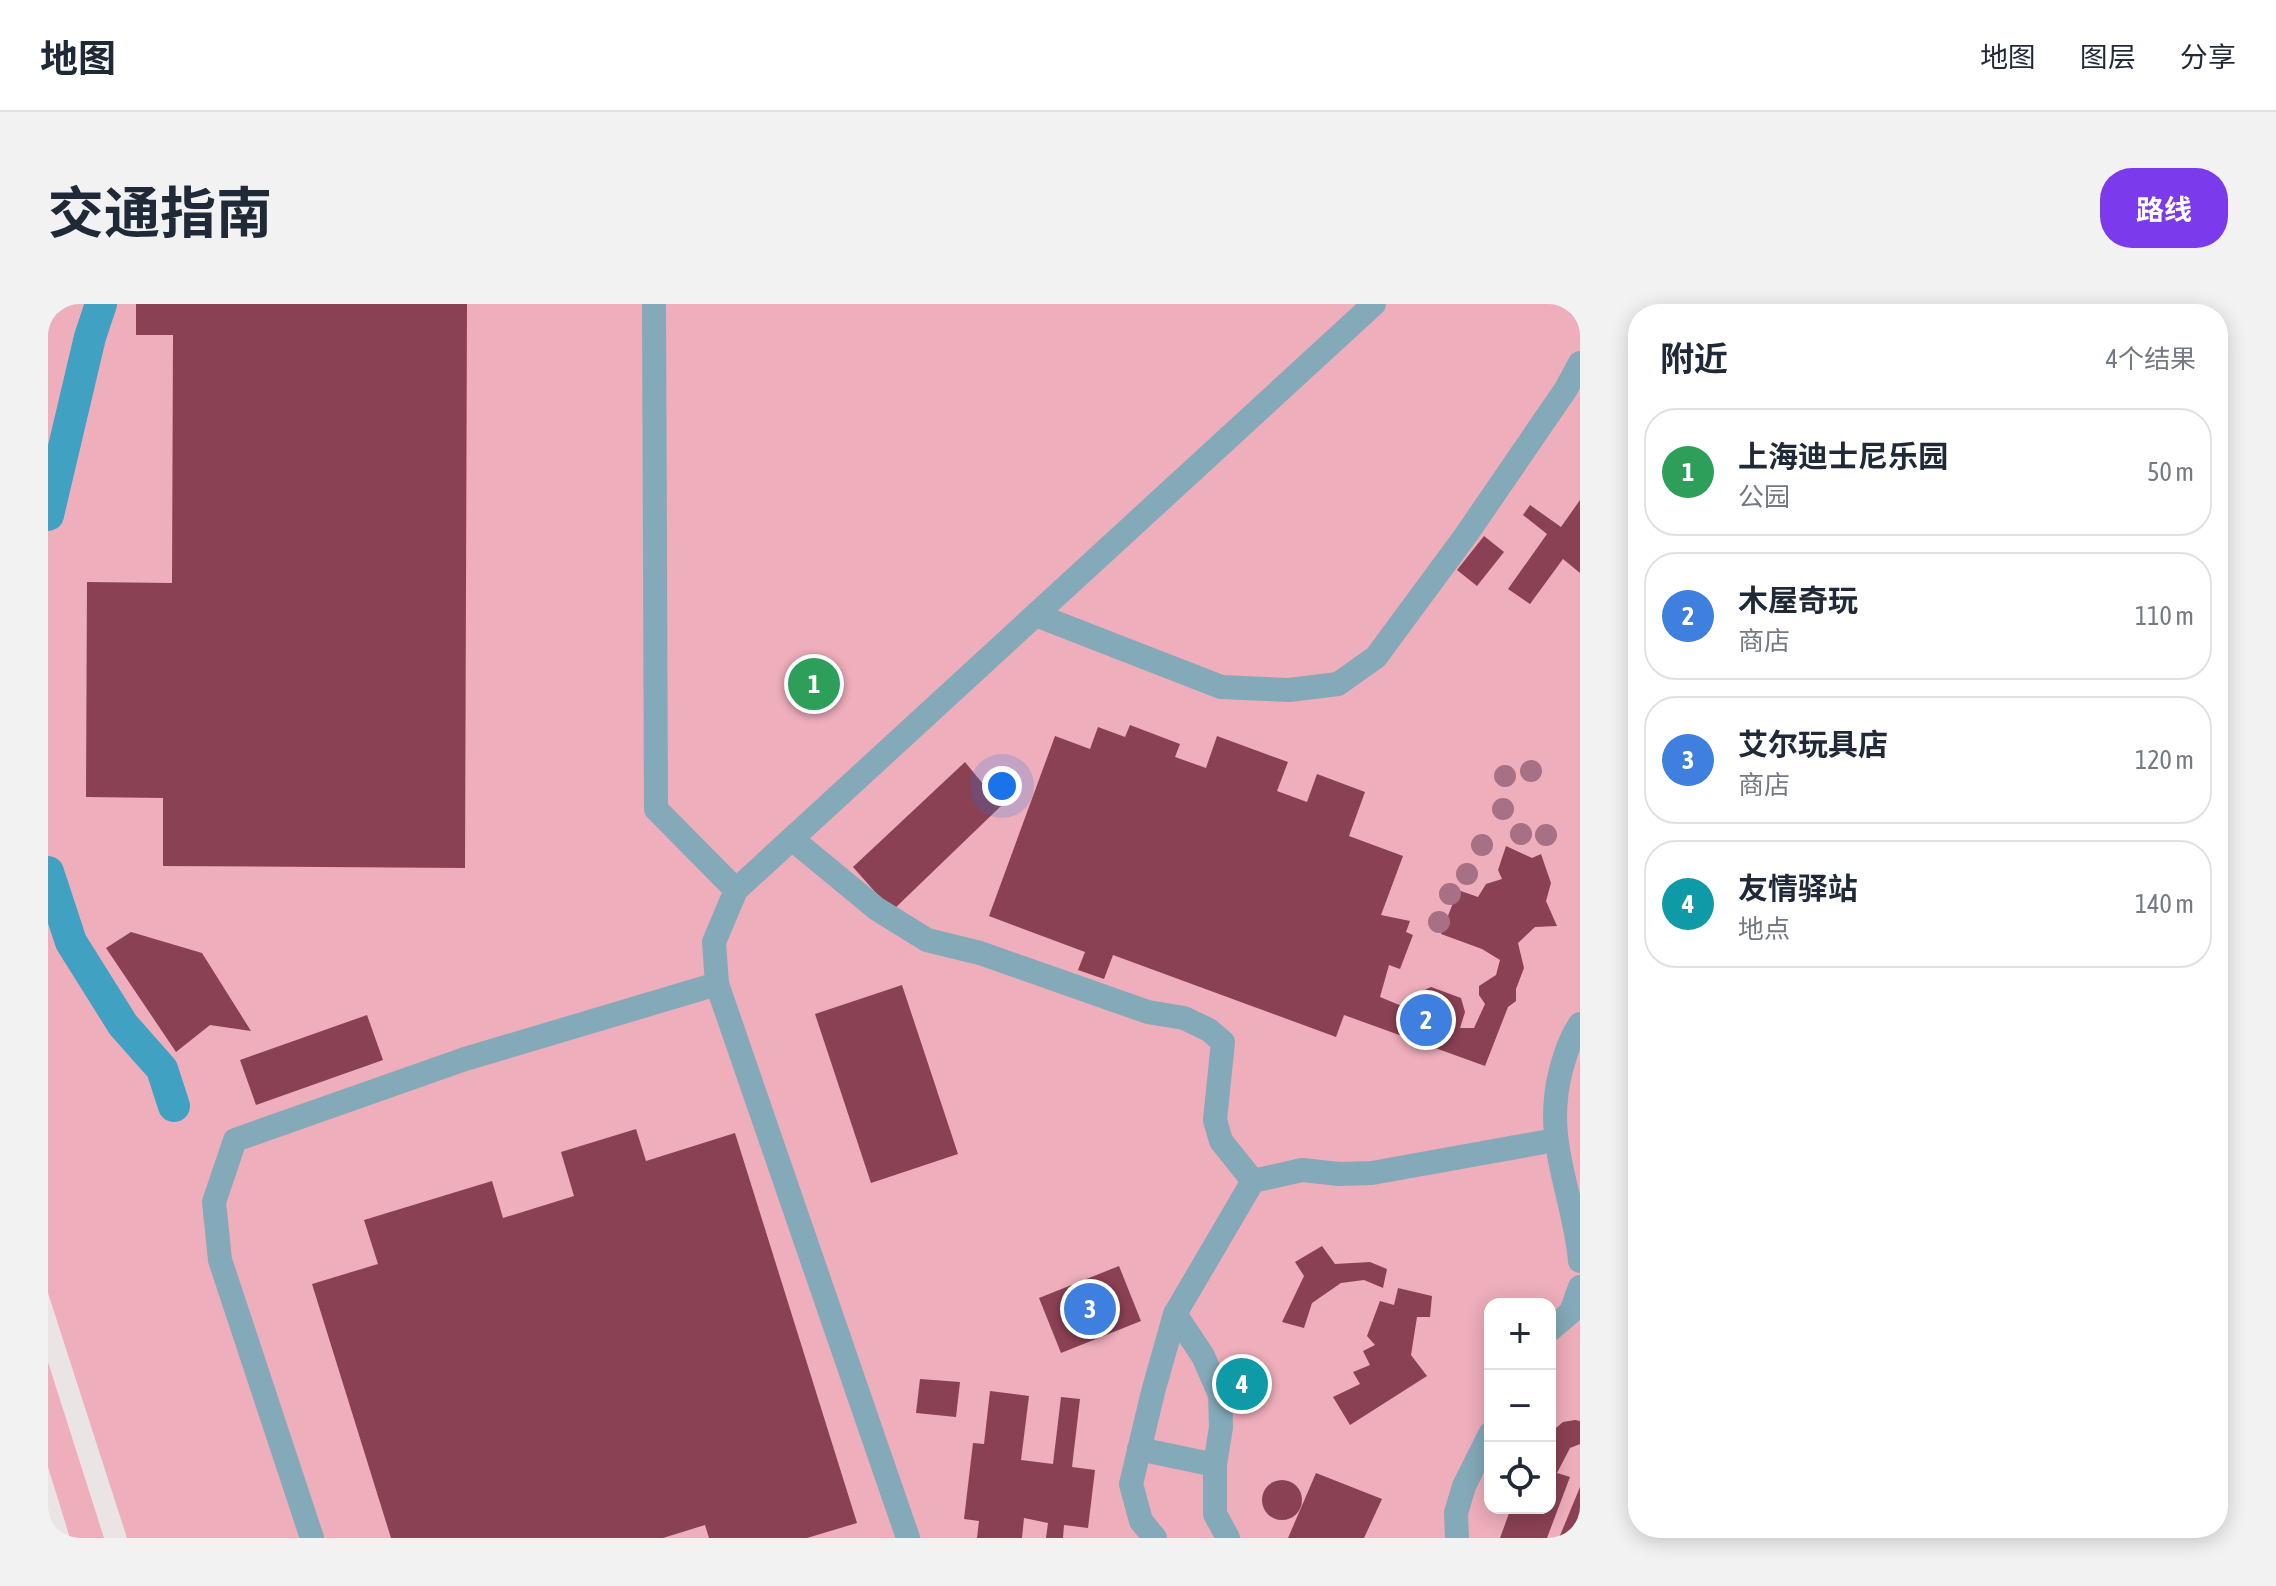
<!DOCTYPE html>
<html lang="zh">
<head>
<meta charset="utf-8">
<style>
	:root { --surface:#fff; --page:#f2f2f3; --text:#1f2937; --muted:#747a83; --line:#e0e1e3; --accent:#7c3aed }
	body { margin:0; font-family:"Asap Condensed","Noto Sans SC",sans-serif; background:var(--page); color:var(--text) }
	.controls { position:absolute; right:24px; bottom:24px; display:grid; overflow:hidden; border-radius:16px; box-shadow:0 4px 20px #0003 }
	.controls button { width:72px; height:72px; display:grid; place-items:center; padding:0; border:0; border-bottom:2px solid var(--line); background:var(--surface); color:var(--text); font:40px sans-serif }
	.you { position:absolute; left:954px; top:482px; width:28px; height:28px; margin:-20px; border:6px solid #fff; border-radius:50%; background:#1a73e8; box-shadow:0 0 0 12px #1a73e833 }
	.badge { display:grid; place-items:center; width:52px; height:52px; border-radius:50%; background:var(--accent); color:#fff; font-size:26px; font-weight:700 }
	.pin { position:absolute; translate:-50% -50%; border:4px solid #fff; box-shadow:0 2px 8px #0006 }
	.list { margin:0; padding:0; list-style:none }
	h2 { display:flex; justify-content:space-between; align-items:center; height:104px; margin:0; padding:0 32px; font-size:34px }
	h2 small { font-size:26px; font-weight:400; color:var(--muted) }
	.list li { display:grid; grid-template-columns:52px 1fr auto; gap:24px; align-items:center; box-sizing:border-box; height:128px; margin:0 16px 16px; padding:0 16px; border:2px solid var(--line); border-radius:32px }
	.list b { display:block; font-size:30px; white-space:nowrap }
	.list p { margin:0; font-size:26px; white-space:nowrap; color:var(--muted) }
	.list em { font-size:26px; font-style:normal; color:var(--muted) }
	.icon { flex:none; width:44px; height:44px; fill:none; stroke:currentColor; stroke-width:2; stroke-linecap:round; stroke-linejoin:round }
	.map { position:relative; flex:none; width:1532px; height:1234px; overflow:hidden; border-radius:32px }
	header { display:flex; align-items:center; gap:48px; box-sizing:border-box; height:112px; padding:0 40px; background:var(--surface); border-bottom:2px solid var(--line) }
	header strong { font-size:38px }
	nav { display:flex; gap:44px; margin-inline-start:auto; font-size:28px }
	.intro { display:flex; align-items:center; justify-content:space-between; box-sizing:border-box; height:192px; padding:0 48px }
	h1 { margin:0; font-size:56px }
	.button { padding:20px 36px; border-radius:32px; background:var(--accent); color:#fff; font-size:28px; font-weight:700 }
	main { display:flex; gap:48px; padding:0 48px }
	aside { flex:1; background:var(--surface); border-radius:32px; box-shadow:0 4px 20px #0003 }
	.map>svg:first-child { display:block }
	.green { fill:#eeaebb; fill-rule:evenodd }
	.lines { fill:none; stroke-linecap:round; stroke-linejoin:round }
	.canal { stroke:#41a1c2; stroke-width:32 }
	.building { fill:#8b4154 }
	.minor { stroke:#84a9b8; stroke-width:24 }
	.tree { fill:#a87084 }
</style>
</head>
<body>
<header>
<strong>地图</strong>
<nav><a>地图</a><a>图层</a><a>分享</a></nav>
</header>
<div class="intro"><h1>交通指南</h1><a class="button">路线</a></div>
<main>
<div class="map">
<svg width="1532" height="1234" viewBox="0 0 1532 1234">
	<rect width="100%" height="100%" fill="#ebe4e5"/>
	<g class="green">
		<path d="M0,0H1532V1234H79L0,989ZM1442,1000H1502V1204H1442Z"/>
		<path d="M0,1058L56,1234H22L0,1163Z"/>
	</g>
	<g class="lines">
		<g class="canal">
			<path d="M0,211L42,33L53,0"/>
			<path d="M0,568L23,638L75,721L114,765L126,802"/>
		</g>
	</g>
	<g class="building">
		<path d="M88,0H419L417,564L115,562V494L38,493L39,278L124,279L125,31H88Z"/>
		<path d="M1532,196V269L1515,255L1482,300L1460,285L1499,230L1475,211L1482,201L1513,223Z"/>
		<path d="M1436,232L1456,248L1429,282L1409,266Z"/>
		<path d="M1082,421L1132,440L1127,453L1158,464L1169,432L1240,458L1229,487L1259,498L1269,470L1317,488L1301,532L1355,552L1333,611L1362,617L1358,628L1365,631L1352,665L1341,661L1332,693L1361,705L1366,691L1383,683L1413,694L1417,708L1412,724H1426L1437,700L1431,691V682L1448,671L1452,656L1434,645L1393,630L1410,586L1430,593L1438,580L1454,575L1450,566L1458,542L1484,554L1493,550L1503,579L1498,597L1509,622L1487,623L1470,639L1476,664L1468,685V697L1460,703L1437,762L1296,711L1288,733L1065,651L1056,675L1030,666L1037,648L941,612L1007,432L1042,445L1050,423L1077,433Z"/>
		<path d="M917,458L953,502L844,607L805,563Z"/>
		<path d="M83,628L154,649L203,727L162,721L128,748L58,644Z"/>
		<path d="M854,681L910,850L823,879L767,710Z"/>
		<path d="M319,711L335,756L208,801L192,756Z"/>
		<path d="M588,825L598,857L687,829L809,1219L759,1234H661L657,1221L615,1234H343L264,980L330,960L316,916L444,877L455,914L526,892L513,848Z"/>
		<path d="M1274,942L1287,960L1322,958L1339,965L1335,984L1316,976L1293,979L1264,999L1256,1024L1234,1018L1256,972L1247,958Z"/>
		<path d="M1071,962L1093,1017L1013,1049L991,994Z"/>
		<path d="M1350,984L1384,992L1382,1013H1369L1363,1051L1379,1072L1302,1121L1285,1093L1312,1080L1305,1068L1322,1061L1315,1047L1327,1041L1319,1032L1332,997L1346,1001Z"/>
		<path d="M872,1075L912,1078L908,1113L868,1109Z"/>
		<path d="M942,1087L981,1092L973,1156L1005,1160L1013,1093L1032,1095L1024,1163L1047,1166L1040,1224L1016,1221L1015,1234H998L1000,1219L976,1214L974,1234H929L931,1217L916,1215L925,1139L936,1140Z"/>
		<path d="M1527,1116L1532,1117V1140L1522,1144L1509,1169L1522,1173L1499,1234H1452L1463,1204H1502V1140L1508,1124L1515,1118Z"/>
		<path d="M1268,1169L1334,1195L1316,1234H1240Z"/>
		<circle cx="1234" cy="1196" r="20"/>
		<path d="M1532,1183V1234H1511Z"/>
	</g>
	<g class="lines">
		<g class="minor">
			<path d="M606,0L608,505L688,586"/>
			<path d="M988,311L1173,383L1241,386L1290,380L1328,353L1418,231L1518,85L1532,59"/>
			<path d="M744,535L829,605L879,636L932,649L1100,708L1136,714L1161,726L1175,738L1167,816L1173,837L1205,877"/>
			<path d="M1532,720C1522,735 1518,748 1513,766C1494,838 1526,888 1532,957"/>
			<path d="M1127,1010L1155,1052L1172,1091L1173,1123L1167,1161V1210L1180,1234"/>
			<path d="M1502,1026L1523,1008L1532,983"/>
			<path d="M1091,1145L1167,1161"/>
			<path d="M264,1234L172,956L166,898L187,836L417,755L669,680"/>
			<path d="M860,1234L669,680L666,638L688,586L1326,0"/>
			<path d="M1107,1234L1093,1217L1083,1180L1105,1088L1127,1010L1205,877L1254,866L1291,870L1324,869L1507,836"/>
			<path d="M1409,1234L1408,1209L1416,1182L1442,1130"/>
		</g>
	</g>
	<g class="tree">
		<circle cx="1483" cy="467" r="11"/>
		<circle cx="1457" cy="472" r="11"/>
		<circle cx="1455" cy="505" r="11"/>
		<circle cx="1473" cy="530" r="11"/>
		<circle cx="1498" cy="531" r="11"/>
		<circle cx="1434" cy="541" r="11"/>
		<circle cx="1419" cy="570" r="11"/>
		<circle cx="1402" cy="590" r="11"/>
		<circle cx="1391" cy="618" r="11"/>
	</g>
</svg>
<div class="controls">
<button>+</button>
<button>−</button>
<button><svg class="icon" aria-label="locate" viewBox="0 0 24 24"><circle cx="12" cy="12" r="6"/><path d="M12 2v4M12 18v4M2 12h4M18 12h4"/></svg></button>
</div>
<div class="you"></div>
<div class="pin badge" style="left:766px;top:380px;background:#2e9e5b">1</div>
<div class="pin badge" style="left:1378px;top:716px;background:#3f7fe0">2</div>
<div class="pin badge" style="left:1042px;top:1005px;background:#3f7fe0">3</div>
<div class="pin badge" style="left:1194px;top:1080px;background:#0f9aa8">4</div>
</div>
<aside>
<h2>附近<small>4个结果</small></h2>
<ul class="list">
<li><span class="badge" style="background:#2e9e5b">1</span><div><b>上海迪士尼乐园</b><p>公园</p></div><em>50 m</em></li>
<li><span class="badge" style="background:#3f7fe0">2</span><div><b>木屋奇玩</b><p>商店</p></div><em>110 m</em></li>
<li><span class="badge" style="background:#3f7fe0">3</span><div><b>艾尔玩具店</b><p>商店</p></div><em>120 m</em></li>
<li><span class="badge" style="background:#0f9aa8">4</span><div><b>友情驿站</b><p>地点</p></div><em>140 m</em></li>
</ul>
</aside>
</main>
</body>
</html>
